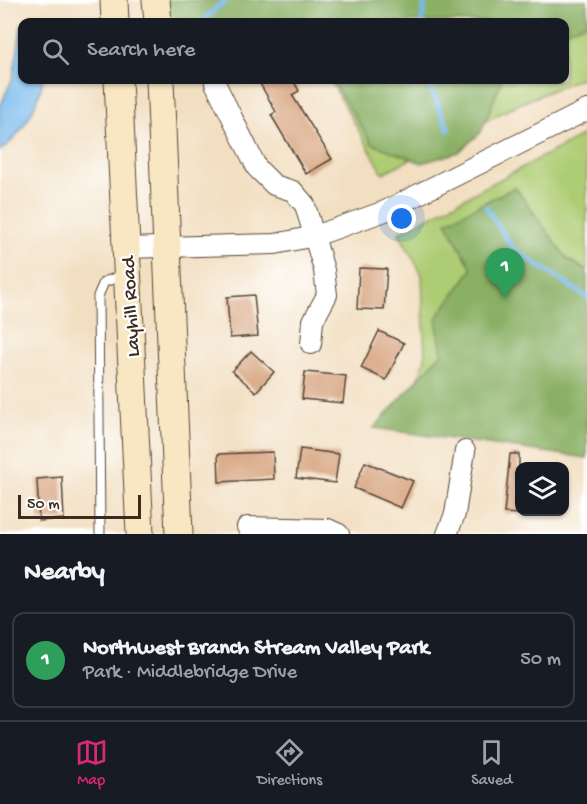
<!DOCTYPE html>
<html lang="en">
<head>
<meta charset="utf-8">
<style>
	:root { --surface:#171b24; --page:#242831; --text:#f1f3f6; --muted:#9ea1a6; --line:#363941; --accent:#db2777 }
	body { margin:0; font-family:"Gochi Hand",sans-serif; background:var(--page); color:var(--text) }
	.controls { position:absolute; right:18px; bottom:18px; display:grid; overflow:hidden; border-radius:12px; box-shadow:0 2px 4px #0004 }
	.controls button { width:54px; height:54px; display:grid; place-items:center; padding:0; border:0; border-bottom:2px solid var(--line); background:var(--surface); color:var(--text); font:30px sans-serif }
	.scale { position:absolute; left:18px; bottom:15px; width:123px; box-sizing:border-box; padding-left:6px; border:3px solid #3b2a1e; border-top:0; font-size:16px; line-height:21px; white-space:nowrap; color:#3b2a1e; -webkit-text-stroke:4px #fff; paint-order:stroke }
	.you { position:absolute; left:402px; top:219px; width:21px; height:21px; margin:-15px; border:4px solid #fff; border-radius:50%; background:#1a73e8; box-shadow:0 0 0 9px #1a73e833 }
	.badge { display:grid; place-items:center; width:39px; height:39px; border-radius:50%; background:var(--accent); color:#fff; font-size:20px; font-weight:700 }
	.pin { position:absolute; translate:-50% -50px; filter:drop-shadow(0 2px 3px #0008) }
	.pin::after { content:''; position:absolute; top:32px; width:21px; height:18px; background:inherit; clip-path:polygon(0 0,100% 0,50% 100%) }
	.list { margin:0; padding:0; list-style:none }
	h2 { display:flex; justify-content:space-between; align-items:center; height:78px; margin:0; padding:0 24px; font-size:26px }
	h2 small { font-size:20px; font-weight:400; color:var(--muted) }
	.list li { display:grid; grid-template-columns:39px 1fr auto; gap:18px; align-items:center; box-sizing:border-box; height:96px; margin:0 12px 12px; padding:0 12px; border:2px solid var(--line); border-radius:12px }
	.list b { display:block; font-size:22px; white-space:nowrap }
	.list p { margin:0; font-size:20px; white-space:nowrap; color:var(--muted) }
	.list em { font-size:20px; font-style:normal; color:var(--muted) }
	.icon { flex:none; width:33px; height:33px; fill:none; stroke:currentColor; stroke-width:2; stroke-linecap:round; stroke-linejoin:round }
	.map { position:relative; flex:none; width:587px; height:534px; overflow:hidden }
	.search { position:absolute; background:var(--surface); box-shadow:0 2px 4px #0004; left:18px; right:18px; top:18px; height:66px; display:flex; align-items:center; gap:15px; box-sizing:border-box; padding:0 21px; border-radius:12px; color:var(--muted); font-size:22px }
	.sheet { height:186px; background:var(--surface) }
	nav { display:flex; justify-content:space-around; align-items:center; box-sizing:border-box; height:84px; border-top:2px solid var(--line); background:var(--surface); font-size:16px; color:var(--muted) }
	nav a { display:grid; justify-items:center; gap:3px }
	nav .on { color:var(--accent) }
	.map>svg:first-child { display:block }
	.green { fill:#aecc73; stroke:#747b48; stroke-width:1.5 }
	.forest { fill:#8ab065; stroke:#626d42; stroke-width:1.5 }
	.water { fill:#77baec; stroke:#597285; stroke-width:1.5 }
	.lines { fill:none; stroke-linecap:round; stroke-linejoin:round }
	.stream { stroke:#77baec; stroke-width:5 }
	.building { fill:#d49d74 }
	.lane-casing { stroke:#564536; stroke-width:11 }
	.street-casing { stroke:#564536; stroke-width:22 }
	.secondary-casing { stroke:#564536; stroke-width:29 }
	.lane { stroke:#fff; stroke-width:9 }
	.street { stroke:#fff; stroke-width:20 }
	.secondary { stroke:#f9e7c3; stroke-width:27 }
	.labels { text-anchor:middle; stroke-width:4.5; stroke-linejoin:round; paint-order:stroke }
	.street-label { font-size:20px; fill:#3b2a1e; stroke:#fff }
</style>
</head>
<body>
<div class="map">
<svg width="587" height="534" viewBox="0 0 587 534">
	<rect width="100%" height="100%" fill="#fff"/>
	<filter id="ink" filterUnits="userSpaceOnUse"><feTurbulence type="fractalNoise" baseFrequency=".0167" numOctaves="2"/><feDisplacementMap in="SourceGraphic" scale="12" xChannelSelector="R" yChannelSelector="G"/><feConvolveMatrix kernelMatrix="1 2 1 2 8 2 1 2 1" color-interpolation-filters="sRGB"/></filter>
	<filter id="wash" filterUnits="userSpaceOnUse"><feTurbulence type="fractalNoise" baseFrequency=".008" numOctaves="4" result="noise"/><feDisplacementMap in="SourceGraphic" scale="24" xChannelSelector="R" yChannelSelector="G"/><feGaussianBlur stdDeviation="1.35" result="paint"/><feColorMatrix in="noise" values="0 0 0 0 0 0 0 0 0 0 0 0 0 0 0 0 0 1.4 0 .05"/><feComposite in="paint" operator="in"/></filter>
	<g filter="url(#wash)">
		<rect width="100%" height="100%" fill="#f2dfc1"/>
		<g class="green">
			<path d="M587,0V75L515,106L383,173L330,80H564V22Z"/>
			<path d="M587,133V458L400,430L425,359L422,275L399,233Z"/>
		</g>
		<g class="forest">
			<path d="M156,0H587V23L565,31L564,22H158Z"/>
			<path d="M332,80H502L481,132L459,152L422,163L372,144Z"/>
			<path d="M515,187L567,259L587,270V458L374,428L442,353L436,319L472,269L446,222Z"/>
		</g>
		<path class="water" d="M22,23V80H43C37,107 23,134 0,151V107L13,77Z"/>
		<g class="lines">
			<g class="stream">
				<path d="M206,17L226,0"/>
				<path d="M422,22L425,0"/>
				<path d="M427,80L449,130"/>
				<path d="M486,207L513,249L587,297"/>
			</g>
		</g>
		<g id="blocks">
			<g class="building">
				<path d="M258,80H293L299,91L292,95L332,159L306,174L271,115L276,112Z"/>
				<path d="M359,268L387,269L384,310L357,309Z"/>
				<path d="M254,295L258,336L230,338L227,297Z"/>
				<path d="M379,331L404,343L386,380L361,368Z"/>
				<path d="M251,351L274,372L256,392L232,371Z"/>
				<path d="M305,372L346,376L343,403L302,399Z"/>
				<path d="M300,449L339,454L335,483L296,478Z"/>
				<path d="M273,452L274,479L219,482L218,454Z"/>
				<path d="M510,454H519V514L504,513Z"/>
				<path d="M365,462L413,481L401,508L354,488Z"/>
				<path d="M62,477L64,519L39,521L37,479Z"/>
			</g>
		</g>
	</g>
	<g filter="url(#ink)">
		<use href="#blocks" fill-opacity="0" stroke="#564536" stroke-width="1.5"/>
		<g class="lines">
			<g class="lane-casing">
				<path id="lane" d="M100,534L98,296L104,282L124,275"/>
			</g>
			<g class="street-casing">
				<g id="street">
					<path d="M215,83L257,168L274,185L293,191L305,205L324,270L327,295L313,321L311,344"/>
					<path d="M126,248L275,244L315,236L385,211L587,110"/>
					<path d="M247,527L328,529L339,534"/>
					<path d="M447,534L455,514L465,451"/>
				</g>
			</g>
			<g class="secondary-casing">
				<g id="secondary">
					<path d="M114,0L115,22"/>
					<path d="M156,0L158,22"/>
					<path d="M118,80L140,534"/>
					<path d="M160,80L179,534"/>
				</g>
			</g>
			<use href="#lane" class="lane"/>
			<use href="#street" class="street"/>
			<use href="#secondary" class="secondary"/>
		</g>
	</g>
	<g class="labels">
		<g class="street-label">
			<text transform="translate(129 307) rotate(-93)" y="7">Layhill Road</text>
		</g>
	</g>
</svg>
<div class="controls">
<button><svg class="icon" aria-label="layers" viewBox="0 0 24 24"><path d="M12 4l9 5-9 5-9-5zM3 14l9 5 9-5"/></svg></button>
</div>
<div class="scale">50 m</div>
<div class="you"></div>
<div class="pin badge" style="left:505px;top:298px;background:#2e9e5b">1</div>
<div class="search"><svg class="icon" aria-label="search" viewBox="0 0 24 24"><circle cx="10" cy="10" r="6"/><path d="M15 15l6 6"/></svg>Search here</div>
</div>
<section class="sheet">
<h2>Nearby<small></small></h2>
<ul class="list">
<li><span class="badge" style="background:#2e9e5b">1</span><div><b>Northwest Branch Stream Valley Park</b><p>Park · Middlebridge Drive</p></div><em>50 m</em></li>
</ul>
</section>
<nav>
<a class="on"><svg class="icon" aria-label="map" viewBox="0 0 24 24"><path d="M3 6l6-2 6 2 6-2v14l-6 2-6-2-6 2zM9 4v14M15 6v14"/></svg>Map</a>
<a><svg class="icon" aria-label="directions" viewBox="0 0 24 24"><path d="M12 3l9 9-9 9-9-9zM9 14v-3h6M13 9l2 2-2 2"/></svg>Directions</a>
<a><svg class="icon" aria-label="saved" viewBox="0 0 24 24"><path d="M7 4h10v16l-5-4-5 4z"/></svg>Saved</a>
</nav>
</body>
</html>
